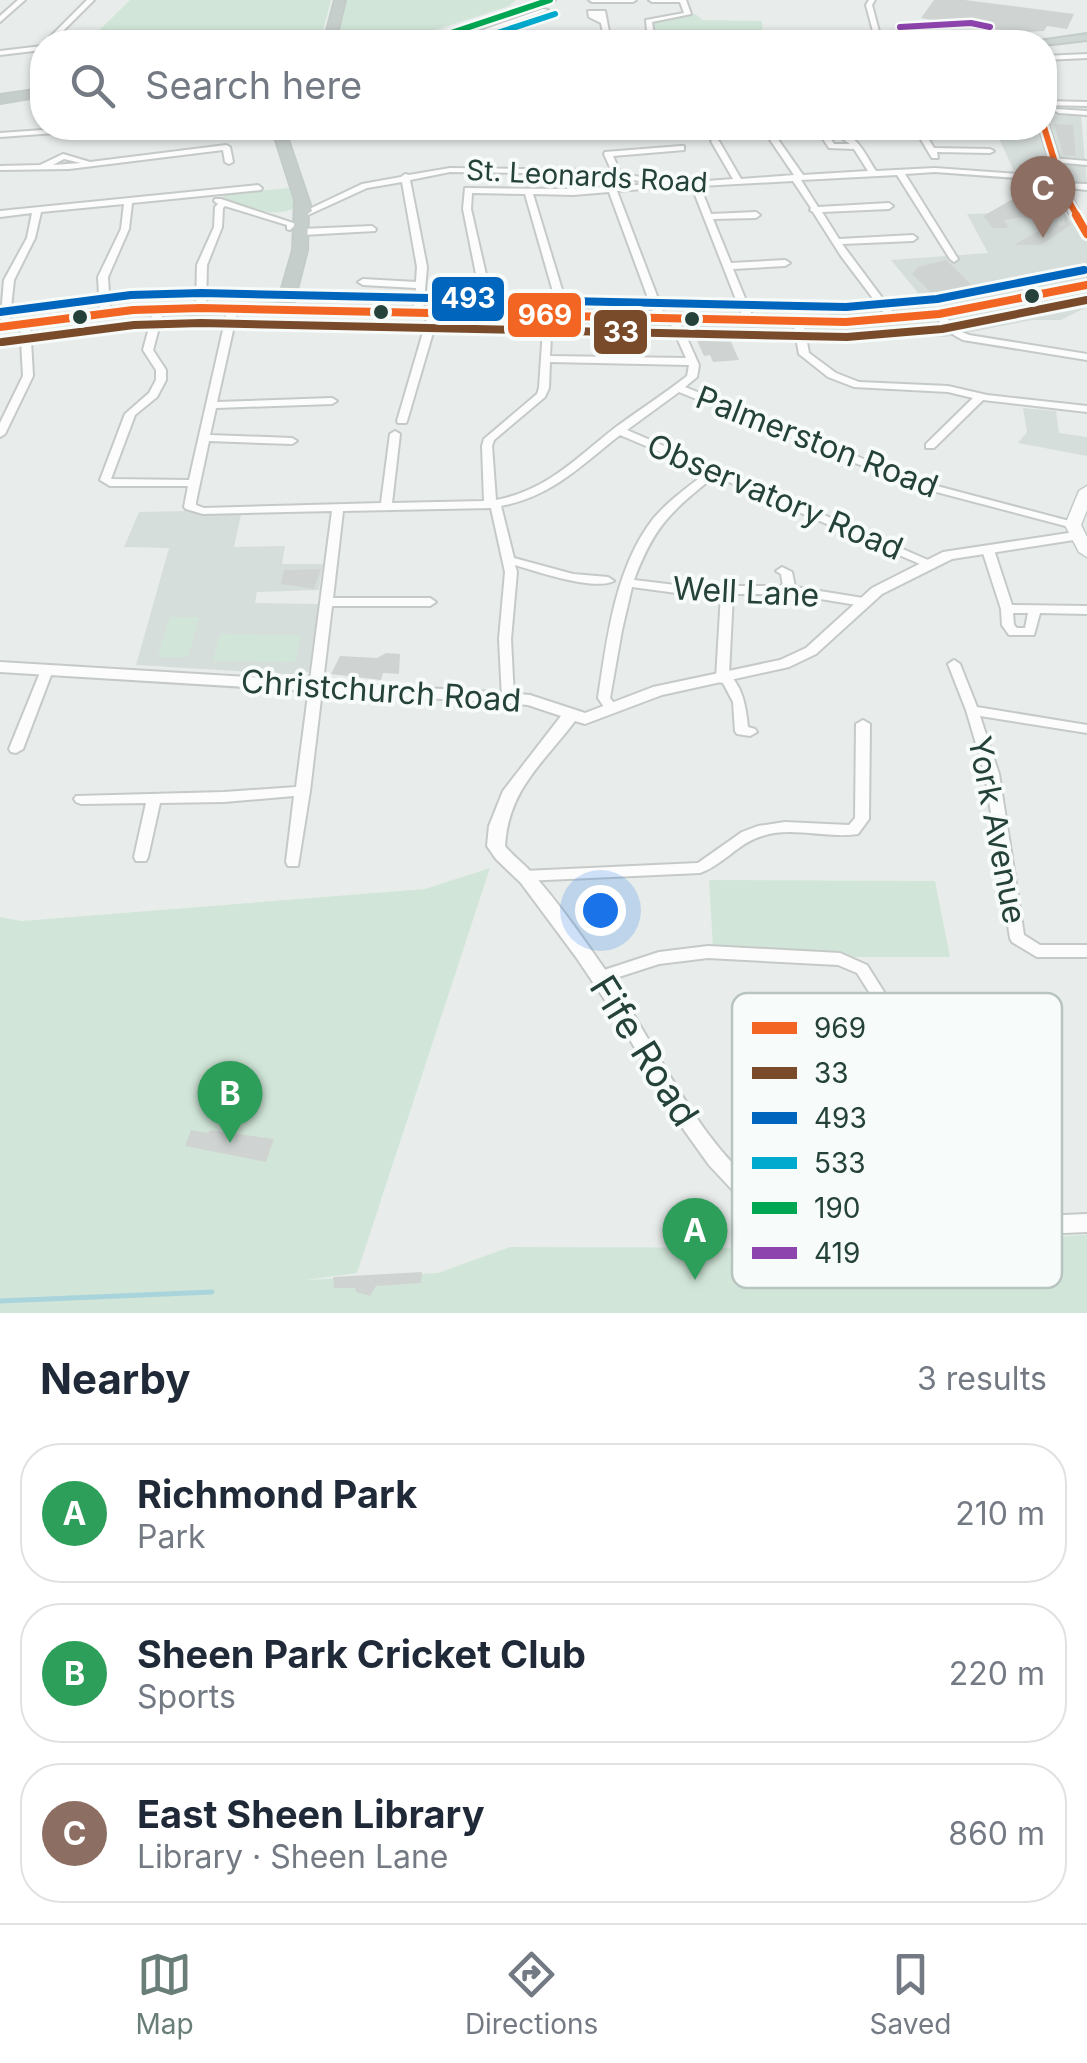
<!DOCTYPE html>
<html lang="en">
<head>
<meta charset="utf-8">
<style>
	:root { --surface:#fff; --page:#f2f2f3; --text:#1f2937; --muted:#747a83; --line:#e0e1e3; --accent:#697e78 }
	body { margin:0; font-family:Inter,sans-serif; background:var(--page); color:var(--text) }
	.you { position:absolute; left:600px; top:910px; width:35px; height:35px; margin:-25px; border:8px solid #fff; border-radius:50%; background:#1a73e8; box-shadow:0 0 0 15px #1a73e833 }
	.badge { display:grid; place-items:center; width:65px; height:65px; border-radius:50%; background:var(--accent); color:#fff; font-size:32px; font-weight:700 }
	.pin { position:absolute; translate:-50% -82px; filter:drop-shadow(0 2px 5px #0008) }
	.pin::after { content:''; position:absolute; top:52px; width:35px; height:30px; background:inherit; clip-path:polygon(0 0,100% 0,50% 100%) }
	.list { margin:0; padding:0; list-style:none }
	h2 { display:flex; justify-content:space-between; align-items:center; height:130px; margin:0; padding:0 40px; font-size:42px }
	h2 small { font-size:32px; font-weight:400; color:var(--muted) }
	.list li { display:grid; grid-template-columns:65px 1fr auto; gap:30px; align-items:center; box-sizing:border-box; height:140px; margin:0 20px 20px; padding:0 20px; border:2px solid var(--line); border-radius:40px }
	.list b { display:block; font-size:38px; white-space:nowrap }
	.list p { margin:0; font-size:32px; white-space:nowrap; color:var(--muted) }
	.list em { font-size:32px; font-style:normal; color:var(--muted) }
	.icon { flex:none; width:55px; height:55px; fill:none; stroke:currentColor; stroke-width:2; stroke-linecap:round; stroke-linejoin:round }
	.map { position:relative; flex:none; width:1087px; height:1313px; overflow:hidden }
	.search { position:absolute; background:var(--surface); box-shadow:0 2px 8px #0004; left:30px; right:30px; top:30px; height:110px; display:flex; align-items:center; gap:25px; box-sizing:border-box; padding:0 35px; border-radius:40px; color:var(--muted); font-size:38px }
	.sheet { height:610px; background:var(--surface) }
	nav { display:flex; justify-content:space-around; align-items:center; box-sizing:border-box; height:140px; border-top:2px solid var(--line); background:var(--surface); font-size:28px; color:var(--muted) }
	nav a { display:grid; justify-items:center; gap:5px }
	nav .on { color:var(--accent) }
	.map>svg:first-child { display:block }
	.built { fill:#d6dedb }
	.green { fill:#d1e6d8 }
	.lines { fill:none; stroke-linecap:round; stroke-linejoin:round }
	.stream { stroke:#a9d4db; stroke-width:5 }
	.building { fill:#cfd4d2 }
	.minor-casing { stroke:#c5cac8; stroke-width:4 }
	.tertiary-casing { stroke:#c5cac8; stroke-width:4 }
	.secondary-casing { stroke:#c3cbc8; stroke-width:3 }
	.primary-casing { stroke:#c3ccc9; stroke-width:4 }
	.trunk-casing { stroke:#c3ccc9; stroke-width:4 }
	.minor { fill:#fcfcfc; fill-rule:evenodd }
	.tertiary { fill:#fcfcfc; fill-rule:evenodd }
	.secondary { fill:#fcfcfc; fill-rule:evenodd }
	.primary { fill:#cfd7d5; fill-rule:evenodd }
	.trunk { fill:#c6cecc; fill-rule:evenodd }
	.bus-1-far1-casing { stroke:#f7fbf9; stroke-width:11 }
	.bus-1-casing { stroke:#f7fbf9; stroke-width:14 }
	.bus-2-casing { stroke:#f7fbf9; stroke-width:14 }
	.bus-3-casing { stroke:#f7fbf9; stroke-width:14 }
	.bus-4-casing { stroke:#f7fbf9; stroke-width:11 }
	.bus-5-casing { stroke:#f7fbf9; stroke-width:11 }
	.bus-6-casing { stroke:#f7fbf9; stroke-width:11 }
	.bus-1-far1 { stroke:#f26522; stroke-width:6 }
	.bus-1 { stroke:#f26522; stroke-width:8 }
	.bus-2 { stroke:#7a4b2a; stroke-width:8 }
	.bus-3 { stroke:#0065bd; stroke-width:8 }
	.bus-4 { stroke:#00a9ce; stroke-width:6 }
	.bus-5 { stroke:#00a651; stroke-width:6 }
	.bus-6 { stroke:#8e44ad; stroke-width:6 }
	.bus-dot { fill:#24423a; stroke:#f7fbf9; stroke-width:4 }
	.labels { text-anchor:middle; stroke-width:8; stroke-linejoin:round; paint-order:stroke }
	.far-street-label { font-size:28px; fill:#24423a; stroke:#f7fbf9 }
	.street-label { font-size:32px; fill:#24423a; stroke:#f7fbf9 }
	.near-street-label { font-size:38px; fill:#24423a; stroke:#f7fbf9 }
	.key { fill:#f7fbf9; stroke:#b8c4c0; stroke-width:2.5 }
	.key-label { font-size:28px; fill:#24423a }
	.line-badge { stroke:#f7fbf9; stroke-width:4 }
	.badge-label { font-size:28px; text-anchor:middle; font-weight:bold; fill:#fff }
</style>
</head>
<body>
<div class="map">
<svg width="1087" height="1313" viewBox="0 0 1087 1313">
	<rect width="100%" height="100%" fill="#e8edeb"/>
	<g class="built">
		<path d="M1048,112L1081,114L1087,185L1065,183Z"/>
		<path d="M994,128H1039L1059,204L1015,205L1010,194H1019L1015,173Z"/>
		<path d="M1059,211L1065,213L1087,242V282L874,316L832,319L826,309L919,303L913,295L918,293L891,260L988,253L967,214Z"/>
		<path d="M1087,292V307L1061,320H1032L947,337L500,333L501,321L842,327L941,321Z"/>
		<path d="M498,299L649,304L651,312L499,308Z"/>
		<path d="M1023,408L1056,411L1059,433L1087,437V456L1018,443L1027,432Z"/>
		<path d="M185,511L241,515L234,547L285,546L282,564H323L319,590L257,592L255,603L319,604L310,671L300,675L136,665L169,548L124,547L139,512Z"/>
	</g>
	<g class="green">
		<path d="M130,0H331L320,42H87Z"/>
		<path d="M346,0H516L509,6L398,42H335Z"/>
		<path d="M695,14L703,20L762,21L763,42H654L650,22Z"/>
		<path d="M289,188L295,207C279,220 240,206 222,198L226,194Z"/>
		<path d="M170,617H199L188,657H158Z"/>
		<path d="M220,634L301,635L295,662L213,661Z"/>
		<path d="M490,868L357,1273L305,1280L438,1273L510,1247L806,1248L1087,1235V1313H0V917L22,921L425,889Z"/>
		<path d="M709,880L935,881L950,957H854L713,948Z"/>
	</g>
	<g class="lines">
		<path class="stream" d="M0,1301L212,1292"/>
	</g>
	<g class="building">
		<path d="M934,0H965L1074,14L1067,29L1047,26L1044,31L1025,32L970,27L921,18Z"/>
		<path d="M1054,124L1073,125L1076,156L1063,155Z"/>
		<path d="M1032,183L1049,184L1058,226L1065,225L1064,213L1071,225L1041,245H1014L1050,224L1023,217L1004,220L1009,228H993L983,216L1013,199L1011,195H1035Z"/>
		<path d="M946,260L984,297L895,309L893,306H900L897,302L911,301L908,297L931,293L912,274L918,267Z"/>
		<path d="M691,327L754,329V337L730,340L739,360L713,362L710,355L704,356Z"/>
		<path d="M321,569L314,589L281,584L284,570Z"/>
		<path d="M386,653L400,654L399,674L383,673L381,680L331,674L340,656L377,658Z"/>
		<path d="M191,1130L208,1133L210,1130L274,1139L266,1162L185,1146Z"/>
		<path d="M422,1272L421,1283L376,1286L370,1296L356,1292L355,1288H334L333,1277Z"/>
	</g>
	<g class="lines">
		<g class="minor-casing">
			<g id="minor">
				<path d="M18,0H25L0,22V16Z"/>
				<path d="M87,0H94L52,42H45Z"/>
				<path d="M589,0H636L633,2H592Z"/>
				<path d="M649,0H686L691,14L652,22L655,42H648L646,20L684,13L680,2H652Z"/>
				<path d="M869,0H875L872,5L880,35L886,42H880L874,35L866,5Z"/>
				<path d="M543,9L548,10L457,42H448Z"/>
				<path d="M588,11H605L611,42H605L601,23L589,17Z"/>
				<path d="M42,46V50L0,55V51Z"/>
				<path d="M1087,54V58L1044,60V56Z"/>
				<path d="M1044,101L1087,102V106L1044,105Z"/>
				<path d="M1056,109L1087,111V115L1059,113L1055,111Z"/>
				<path d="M71,128H101L97,130L0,137V133Z"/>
				<path d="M293,128H456L452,130H297Z"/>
				<path d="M762,128H770L803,175L868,171L854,149L829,148L821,136C853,124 861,148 876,171L935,168L1057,177L1061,179L1057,181L935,172L905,174L958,259L954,262L950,259L897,175L801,180L818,207L889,203L893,206L889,209L822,212L839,239L913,235L917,238L913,241L842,244L898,319L893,322L890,321L841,256L813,212L810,210L811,208L793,181L700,186L711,214L756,212L760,215L756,218L713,219L731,263L785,260L790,263L785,266L733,269L754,320L749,323L744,320L692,187H681L592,174L450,172L410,180L427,267L423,312L418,315L413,312L416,288L363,285L358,282L363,279L416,282L417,267L402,182L367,188L308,215L301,213L362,184L401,177L405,174L409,175L450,168L592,170L612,172L604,154L605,152L681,146H684V150L613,156L621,174L681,183L733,179L711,141L715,139L719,141L741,179L794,175ZM830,137H840L850,144H834Z"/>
				<path d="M914,128H922L934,148L990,149L994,151L990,153L937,152L938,158H932Z"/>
				<path d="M226,145L230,147L233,162L229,164L225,162L223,150L69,169L0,170V166L40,165L63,154L90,162ZM64,159L81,163L53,165Z"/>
				<path d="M1051,158L1087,161V165L1054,162L1050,160Z"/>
				<path d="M1055,183L1087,184V190L1058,187H1055Z"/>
				<path d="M653,184L657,186L656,188L617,191L665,317L663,319L660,320L655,317L609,192L573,195L533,194L570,316L568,318L565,319L560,316L525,194L472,193L471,209L487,279L482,282L477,279L463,209L465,188L573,189Z"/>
				<path d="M258,185L262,188L261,190L132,203L129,229L108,277L110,313L105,316L100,313L98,277L121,229L124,204L41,212L35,238L14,280L9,326L4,329L0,327L4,280L27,238L32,213L0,217V211Z"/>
				<path d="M215,199H221L296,224L290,230L287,229V225L225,206L223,208L222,227L207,265L206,308L201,311L196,308L197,265L214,227L215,207L218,204L214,201Z"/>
				<path d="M372,226L376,229L375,231L302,235L298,232L302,229Z"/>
				<path d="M233,305L238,308L217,402L332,398L337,401L332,404L216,408L210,435L292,438L297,441L292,444L209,441L196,502V505L204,508L381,503L390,434L395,431L400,434L392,503L484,501L482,446L484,439L537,394L539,388L544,314L547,313L552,316L550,356L686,358L668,318L673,315L678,318L699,365L697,377L685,387L918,481L1077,523L1079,525L1073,528L910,485L679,392L627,430L935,563L937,565L935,567H927L715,476C671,511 654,526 634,580L684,586H783L781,574L776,571L782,567L792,572L795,587L863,598L869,602L863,606L790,594H733L729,674C743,688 746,707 748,727L755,729L757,732L750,736L737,734L735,731L733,702L723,683L718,682L716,679L721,594H684L632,587L622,630L610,698L617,707L611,711L606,710L598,698C607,638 615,568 653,519C668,501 688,487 707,472L620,435C580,466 553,496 501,506L514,558L573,574L608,577L614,581C594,591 538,572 515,565L517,572L511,639L514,698L508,702L502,698L499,639L505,572L491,508L343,511L333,598H430L436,602L430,606H332L310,791L298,866H288L286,862L294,796L224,802L160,803L148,857L146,861H136L134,857L146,803L81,804L76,802L74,799L76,796L224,792L296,787L332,511L203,514L186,509L184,507L188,486H110L100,480L125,414L149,393L156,380V370L143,350L154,309L159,306L164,309L153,350L166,370V380L157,397L135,415L111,479L189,480L228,308ZM550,362L689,365L687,376C664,394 639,410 616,427C576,458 548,490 496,500L492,446L494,440L545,397L549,388Z"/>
				<path d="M434,309L439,312L407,421L406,423H398L397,421L429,312Z"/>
				<path d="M939,311L942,312L957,330L969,335L1087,354V360L963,340C951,334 937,324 936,312Z"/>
				<path d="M798,318L803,321L809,353L836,373L859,382L948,386L987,395L1087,406V412L983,400L934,448H926V444L973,398L948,392L854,387L828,377L799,354L793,321Z"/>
				<path d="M25,320L30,323L33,376L5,434L0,437V423L23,376L20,323Z"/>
				<path d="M988,547L994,550L1012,605L1087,606V614L1040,613L1034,635H1009L1002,625L1001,609L982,550ZM1013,613H1028L1025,628H1017L1014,625Z"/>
				<path d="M954,660L960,664L977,707L1087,725V733L980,716L999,774L1024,935L1040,945H1087V957H1037L1012,942L1010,938L985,774L966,710L948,664Z"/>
				<path d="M47,666L53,670L23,749L16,753L11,752L9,749L41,670Z"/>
				<path d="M863,720L870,724L869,819L858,834C827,839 793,826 762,836C738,843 723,865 700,873L524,881L519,880L517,876L519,872L524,871L698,863L742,832L758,826L785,822L849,825L855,818L856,724Z"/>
				<path d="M708,946L840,953L867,965L886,995C899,1000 914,996 928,1001L930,1005L928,1009L922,1011L890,1009L876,1003L857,973L838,965L708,958L659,964L600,983L595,981L592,977L595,973L659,952Z"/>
			</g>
		</g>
		<g class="tertiary-casing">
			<path id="tertiary" d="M1075,532L1080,533L1082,536L1080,539L952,559L882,594L816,654L789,667L662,695L585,724L575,721C543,763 508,790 505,846C513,856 523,863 532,873C559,903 583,938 606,971C661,1051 700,1154 785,1208C796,1214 808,1219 820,1225L1087,1214V1232L818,1243L771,1221L738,1196L709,1165L684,1130L617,1018L576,957L521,883L496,859L487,846L489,826L503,791L561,716L528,705L508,703L0,672V662L508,693L530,695L585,713L653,687L780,660L806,648L872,588L943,552Z"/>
		</g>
		<g class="secondary-casing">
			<g id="secondary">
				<path d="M1044,122L1049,125L1071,195L1087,225V238L1083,237C1059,203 1051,166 1039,128H1044Z"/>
				<path d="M1087,486V510L1081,525L1087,537V557L1079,552L1065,525L1079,491Z"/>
			</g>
		</g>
		<g class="primary-casing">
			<g id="primary">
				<path d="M1087,34V40L1044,45L1032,42Z"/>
				<path d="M970,35L992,42H895L901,39Z"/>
				<path d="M284,304L292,309L289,312L133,315L0,332V322L133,305Z"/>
			</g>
		</g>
		<g class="trunk-casing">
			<g id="trunk">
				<path d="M335,0H345L335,42H324Z"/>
				<path d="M539,0H555L434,42H418Z"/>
				<path d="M42,89V96L0,103V95Z"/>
				<path d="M272,128H284L312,211L308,214L307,250L293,305L846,317L939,309L1087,281V289L939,319L846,327L284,314L276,309L293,250L295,200Z"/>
			</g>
		</g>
		<use href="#minor" class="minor"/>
		<use href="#tertiary" class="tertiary"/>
		<use href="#secondary" class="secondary"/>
		<use href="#primary" class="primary"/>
		<use href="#trunk" class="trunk"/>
		<g class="bus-1-far1-casing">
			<path id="bus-1-far1" d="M1044,127L1065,195L1078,217"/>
		</g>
		<g class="bus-1-casing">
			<g id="bus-1">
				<path d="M1076,215L1087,234"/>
				<path d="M0,327L133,310L201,308L846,322L939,314L1087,285"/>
			</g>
		</g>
		<g class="bus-2-casing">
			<path id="bus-2" d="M2,342L134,325L201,323L847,337L942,329L1087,300"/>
		</g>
		<g class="bus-3-casing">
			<path id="bus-3" d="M0,312L131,295L201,293L846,307L937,299L1084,270"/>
		</g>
		<g class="bus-4-casing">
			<path id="bus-4" d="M470,42L555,14"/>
		</g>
		<g class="bus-5-casing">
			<path id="bus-5" d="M424,42L550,0"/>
		</g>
		<g class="bus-6-casing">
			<path id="bus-6" d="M900,27L971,23L990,27"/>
		</g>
		<use href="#bus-1-far1" class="bus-1-far1"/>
		<use href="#bus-1" class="bus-1"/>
		<use href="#bus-2" class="bus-2"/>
		<use href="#bus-3" class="bus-3"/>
		<use href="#bus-4" class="bus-4"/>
		<use href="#bus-5" class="bus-5"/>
		<use href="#bus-6" class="bus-6"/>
	</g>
	<g class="bus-dot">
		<circle cx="1032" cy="296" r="9"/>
		<circle cx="381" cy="312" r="9"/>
		<circle cx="80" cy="317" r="9"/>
		<circle cx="692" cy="319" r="9"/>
	</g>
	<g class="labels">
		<g class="far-street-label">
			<text transform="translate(587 176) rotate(3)" y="10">St. Leonards Road</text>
		</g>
		<g class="street-label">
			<text transform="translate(817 442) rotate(21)" y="11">Palmerston Road</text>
			<text transform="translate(775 497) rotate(23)" y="11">Observatory Road</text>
			<text transform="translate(746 592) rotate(3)" y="11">Well Lane</text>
			<text transform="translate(381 691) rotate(4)" y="11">Christchurch Road</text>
			<text transform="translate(997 830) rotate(79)" y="11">York Avenue</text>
		</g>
		<g class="near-street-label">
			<text transform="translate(644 1051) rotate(58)" y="13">Fife Road</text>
		</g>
	</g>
	<rect x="732" y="993" width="330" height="295" rx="15" class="key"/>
	<rect x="752" y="1022" width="45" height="12" fill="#f26522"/>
	<rect x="752" y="1067" width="45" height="12" fill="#7a4b2a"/>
	<rect x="752" y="1112" width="45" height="12" fill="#0065bd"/>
	<rect x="752" y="1157" width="45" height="12" fill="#00a9ce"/>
	<rect x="752" y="1202" width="45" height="12" fill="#00a651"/>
	<rect x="752" y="1247" width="45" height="12" fill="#8e44ad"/>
	<g class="key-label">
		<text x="814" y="1038">969</text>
		<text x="814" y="1083">33</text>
		<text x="814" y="1128">493</text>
		<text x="814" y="1173">533</text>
		<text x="814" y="1218">190</text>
		<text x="814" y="1263">419</text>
	</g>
	<g class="line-badge">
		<rect x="430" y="275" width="76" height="48" rx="10" fill="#0065bd"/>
		<rect x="506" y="291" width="77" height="48" rx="10" fill="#f26522"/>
		<rect x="592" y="308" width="57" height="48" rx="10" fill="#7a4b2a"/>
	</g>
	<g class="badge-label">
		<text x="468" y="308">493</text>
		<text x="545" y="325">969</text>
		<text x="621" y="342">33</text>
	</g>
</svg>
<div class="you"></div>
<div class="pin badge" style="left:695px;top:1280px;background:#2e9e5b">A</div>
<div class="pin badge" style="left:230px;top:1143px;background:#2e9e5b">B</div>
<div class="pin badge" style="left:1043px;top:238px;background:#8d6e63">C</div>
<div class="search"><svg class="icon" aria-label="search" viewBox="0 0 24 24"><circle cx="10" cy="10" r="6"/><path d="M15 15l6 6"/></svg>Search here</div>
</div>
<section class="sheet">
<h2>Nearby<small>3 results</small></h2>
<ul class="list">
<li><span class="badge" style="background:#2e9e5b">A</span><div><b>Richmond Park</b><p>Park</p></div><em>210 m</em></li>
<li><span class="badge" style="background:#2e9e5b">B</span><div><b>Sheen Park Cricket Club</b><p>Sports</p></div><em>220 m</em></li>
<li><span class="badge" style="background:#8d6e63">C</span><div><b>East Sheen Library</b><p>Library · Sheen Lane</p></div><em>860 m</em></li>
</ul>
</section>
<nav>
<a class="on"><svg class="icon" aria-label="map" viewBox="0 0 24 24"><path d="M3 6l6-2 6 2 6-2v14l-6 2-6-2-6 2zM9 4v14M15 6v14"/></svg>Map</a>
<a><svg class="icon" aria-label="directions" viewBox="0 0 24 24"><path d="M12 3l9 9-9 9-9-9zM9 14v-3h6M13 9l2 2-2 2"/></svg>Directions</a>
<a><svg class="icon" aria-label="saved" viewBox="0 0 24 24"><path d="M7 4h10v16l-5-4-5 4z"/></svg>Saved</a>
</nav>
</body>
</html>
